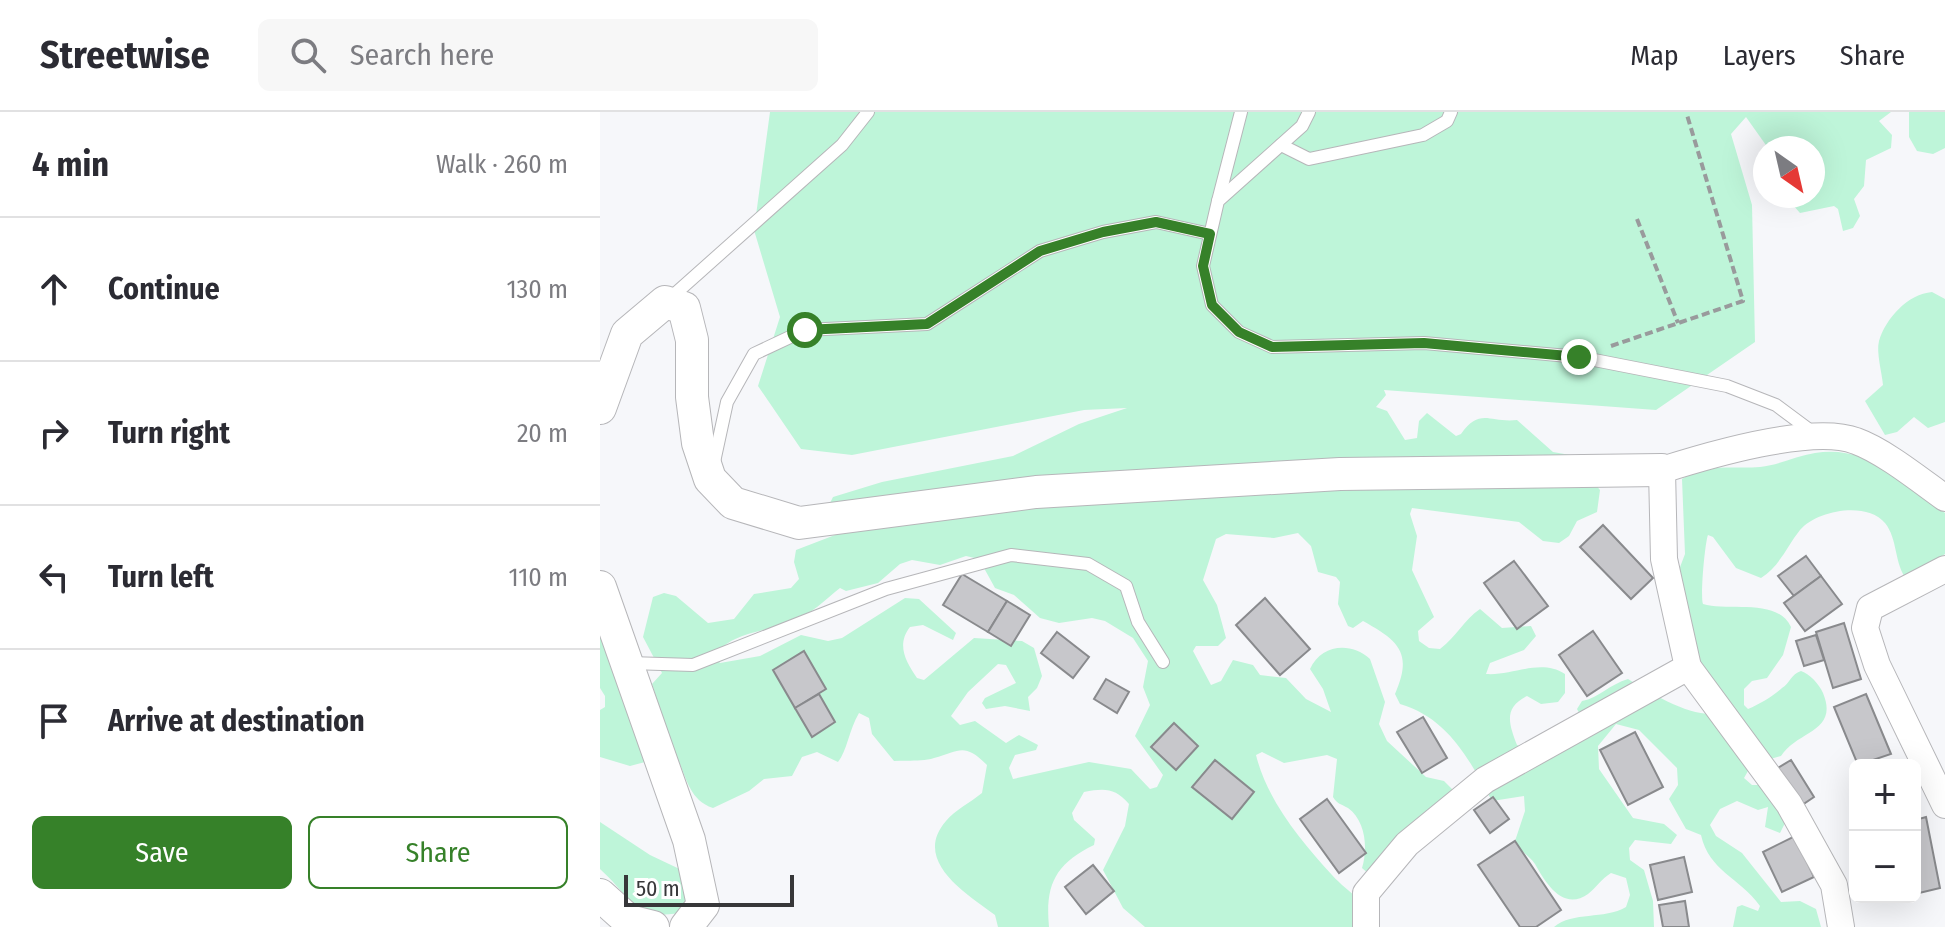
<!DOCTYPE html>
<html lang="en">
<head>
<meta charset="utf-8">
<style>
	:root { --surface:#fff; --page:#f7f7f7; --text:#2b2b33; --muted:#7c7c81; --line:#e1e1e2; --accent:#368129 }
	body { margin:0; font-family:"Fira Sans Condensed",sans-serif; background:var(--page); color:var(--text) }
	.controls { position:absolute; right:24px; bottom:24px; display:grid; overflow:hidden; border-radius:12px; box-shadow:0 8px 32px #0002 }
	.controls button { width:72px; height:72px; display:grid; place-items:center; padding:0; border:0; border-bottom:2px solid var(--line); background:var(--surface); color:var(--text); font:40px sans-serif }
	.compass { position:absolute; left:1153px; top:24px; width:72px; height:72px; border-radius:50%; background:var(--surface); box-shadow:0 8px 32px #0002; rotate:146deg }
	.scale { position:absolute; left:24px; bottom:20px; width:170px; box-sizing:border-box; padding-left:8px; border:4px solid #373739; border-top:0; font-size:22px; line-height:28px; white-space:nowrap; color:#373739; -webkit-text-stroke:6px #fff; paint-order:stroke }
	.stop { position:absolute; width:24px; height:24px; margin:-18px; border:6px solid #368129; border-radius:50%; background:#fff }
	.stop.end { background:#368129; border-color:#fff; box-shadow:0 2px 8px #0008 }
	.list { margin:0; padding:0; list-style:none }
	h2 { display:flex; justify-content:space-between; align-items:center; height:104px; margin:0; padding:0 32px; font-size:34px }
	h2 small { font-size:26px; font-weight:400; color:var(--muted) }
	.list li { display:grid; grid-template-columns:52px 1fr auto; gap:24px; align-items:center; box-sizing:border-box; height:144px; padding:0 32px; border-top:2px solid var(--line) }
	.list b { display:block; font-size:30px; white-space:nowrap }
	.list em { font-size:26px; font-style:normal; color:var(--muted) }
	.actions { display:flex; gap:16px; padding:24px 32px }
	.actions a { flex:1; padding:18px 0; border:2px solid var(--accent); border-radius:12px; text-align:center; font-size:28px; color:var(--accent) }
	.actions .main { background:var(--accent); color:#fff }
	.icon { flex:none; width:44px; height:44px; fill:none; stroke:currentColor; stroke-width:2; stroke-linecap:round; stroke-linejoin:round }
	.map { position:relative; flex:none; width:1345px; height:815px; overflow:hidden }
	header { display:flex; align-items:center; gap:48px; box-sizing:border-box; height:112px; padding:0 40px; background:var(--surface); border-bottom:2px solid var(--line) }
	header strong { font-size:38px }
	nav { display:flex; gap:44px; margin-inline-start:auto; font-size:28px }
	.search { width:560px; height:72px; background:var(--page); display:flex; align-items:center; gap:20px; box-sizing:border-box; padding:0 28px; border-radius:12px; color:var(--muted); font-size:30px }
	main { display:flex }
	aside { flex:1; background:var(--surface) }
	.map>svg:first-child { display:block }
	.green { fill:#bef5d9; fill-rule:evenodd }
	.building { fill:#c7c7cb; stroke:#898a8d; stroke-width:2 }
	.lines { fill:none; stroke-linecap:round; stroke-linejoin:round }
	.service-casing { stroke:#b6b6b9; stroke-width:14 }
	.minor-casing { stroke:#b6b6b9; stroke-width:28 }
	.tertiary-casing { stroke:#b6b6b9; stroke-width:34 }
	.path { stroke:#999a9c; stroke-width:4; stroke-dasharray:8 4; stroke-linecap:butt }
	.service { stroke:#fff; stroke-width:12 }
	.minor { stroke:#fff; stroke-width:26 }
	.tertiary { stroke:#fff; stroke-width:32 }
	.route { stroke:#368129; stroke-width:10 }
</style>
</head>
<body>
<header>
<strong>Streetwise</strong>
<div class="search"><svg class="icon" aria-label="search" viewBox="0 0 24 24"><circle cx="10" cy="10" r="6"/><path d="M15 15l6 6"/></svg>Search here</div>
<nav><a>Map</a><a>Layers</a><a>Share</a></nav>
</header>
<main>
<aside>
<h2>4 min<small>Walk · 260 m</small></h2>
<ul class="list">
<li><svg class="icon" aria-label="ahead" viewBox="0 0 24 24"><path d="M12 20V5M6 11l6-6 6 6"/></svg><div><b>Continue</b></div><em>130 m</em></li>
<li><svg class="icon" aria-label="right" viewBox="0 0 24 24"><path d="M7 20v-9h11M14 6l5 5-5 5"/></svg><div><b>Turn right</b></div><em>20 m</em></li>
<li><svg class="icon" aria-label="left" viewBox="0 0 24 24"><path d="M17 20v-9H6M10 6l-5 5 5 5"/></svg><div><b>Turn left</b></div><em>110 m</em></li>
<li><svg class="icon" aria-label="arrive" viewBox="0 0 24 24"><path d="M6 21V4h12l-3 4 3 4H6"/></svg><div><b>Arrive at destination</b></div></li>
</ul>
<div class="actions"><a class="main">Save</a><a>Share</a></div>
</aside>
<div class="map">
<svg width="1345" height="815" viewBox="0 0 1345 815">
	<rect width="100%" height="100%" fill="#f6f7fa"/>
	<g class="green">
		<path d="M170,0H1291L1279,9L1292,23L1291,36L1266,48L1264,74L1254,87L1260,104L1253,116L1243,119L1238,97L1234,94L1200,101L1185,84H1213V36H1168L1146,5L1131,22L1152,93L1155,230L1056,298L784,278L786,283L776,295L787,299L805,328L817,326L819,309L827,301L856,324L861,322C880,295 889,311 917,308L953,340L970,343L1000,378L997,400L977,409L969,424L959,431L943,429L919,410L812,396L810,402L817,424L812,458L834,505L818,519L819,529L829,536L840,537C857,524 864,508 880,497L902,516L931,514L936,524L924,538L890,551L886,562C913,564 940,546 965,562V581L958,590L941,592L927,584C903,596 909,612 917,633L922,635L985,612L977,597L982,589C999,586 1010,572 1028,567C1051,581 1086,603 1113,602L1100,566L1077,463L1085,442L1082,367C1106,351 1133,357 1160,355C1179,353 1196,344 1215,341C1266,332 1309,370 1345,401V442L1307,468C1294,452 1298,427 1285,411C1267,389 1217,398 1200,418C1187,434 1180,454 1161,466L1136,456L1113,425L1108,423C1105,430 1100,485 1103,492C1128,500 1177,485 1191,515L1183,543L1167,566L1152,569L1144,577V593L1148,597C1160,592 1173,584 1182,576C1190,571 1191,562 1201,559C1210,562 1219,572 1223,581C1239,620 1198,618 1181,644L1152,652L1144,666L1152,673H1163L1185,711L1180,721L1165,715L1168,695L1158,698L1137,689L1120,697L1110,713L1116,724L1142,741L1181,790L1200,789L1216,797L1221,815H1133L1137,795L1142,793L1158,799L1160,794C1139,765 1109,759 1101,723L1086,717L1069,687L1078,673L1077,656L1039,618L1016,612L998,634L999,657L1033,706L1064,712L1077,723L1071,732L1035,728L1029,736L1030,748L1044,758L1053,789L1054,815H954C973,799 1004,808 1026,795L1030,783L1026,766L1011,761C1001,767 996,776 988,782C963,800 945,770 935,752C929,743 919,739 915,729L925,699L924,684L892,689C869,647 848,606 800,592L795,582C813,541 799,529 763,509L753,516L748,514L738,492L740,470L736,465L718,460L711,434L698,421L674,426L626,422L616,427L603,468L617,493L626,526L618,534H596L593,539L611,573L621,569L633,548L653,553L660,563L686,566L706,587L731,600L723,577L710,557C721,533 750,529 770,547L785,590L779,612L787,629L826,665L844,669L853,678L770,763L762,756C768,737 766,709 748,696C741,692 737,692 733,685L737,647L727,643L684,651L662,640L656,643C667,688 701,729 732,763C749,782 769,789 775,815H545L523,796L503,758L525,714L529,692C515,676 505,676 484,680L472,701L474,708L495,727L494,733C455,752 445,773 449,815H398L395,803C368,783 311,749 346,709C355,698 371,690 382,681L387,653C364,630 360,639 334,646C322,650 306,648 294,649L272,622L269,606L259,601C249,618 247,639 238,650L217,640L202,645L192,664L164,667L149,679L113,696C87,687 87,663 75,642L30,654L0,645V598L5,595V584L0,576V522L60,612L61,600L52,572L62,561L43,525L53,485L64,481L76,484L108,511L134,507L154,482L191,476L199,467L194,450L196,438L235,423L252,411L228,395L233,385L282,370L413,344L479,312L527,296L484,298L252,343L201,337L158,274L180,205L154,118ZM366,444L379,447L395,476L414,483L440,506L459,511L492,506L505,509L533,526L548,549L543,575L550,593L535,624L563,663L557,675L550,677L531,657L489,650L413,667L409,656L415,643L436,638L438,633L419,623L406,631L375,609L360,613L351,604L368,580L398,552L406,553L416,571L385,586L382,591L386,597L405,594L430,599L428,585L437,576L442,564L434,536L422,529L374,526L324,568L317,566C306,550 296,533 310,515L323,513L353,528L356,521L319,487L305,486L242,526L228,529L201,523L160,544L120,551L115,545C127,520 171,519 194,509C210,503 226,487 240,476L246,479L278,471L300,452L312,448L340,453Z"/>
		<path d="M1309,0H1345V36L1333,42L1317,39L1309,25Z"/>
		<path d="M1332,180L1345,187V310L1328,316L1314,305L1297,320L1285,323L1265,289L1283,273C1282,261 1276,240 1279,229C1286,206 1308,182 1332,180Z"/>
		<path d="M0,710L50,743L88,761L91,773L84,800C37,811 29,783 0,757Z"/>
	</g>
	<g class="building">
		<path d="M1003,413L1053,466L1031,487L980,435Z"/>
		<path d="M1206,444L1221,464L1194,484L1178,464Z"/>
		<path d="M914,449L948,494L917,517L884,471Z"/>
		<path d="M362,462L407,489L388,520L343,493Z"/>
		<path d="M1221,464L1242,492L1205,519L1184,491Z"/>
		<path d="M665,486L710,537L680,563L636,513Z"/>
		<path d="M407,489L430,503L411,534L388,520Z"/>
		<path d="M1244,511L1261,567L1233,576L1216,520Z"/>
		<path d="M993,519L1022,561L987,584L959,543Z"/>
		<path d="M457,520L489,545L473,566L441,541Z"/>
		<path d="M1216,523L1224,548L1204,554L1196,529Z"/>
		<path d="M204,539L226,577L195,596L173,558Z"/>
		<path d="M506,567L529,580L517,601L494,587Z"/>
		<path d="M219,582L235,610L212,625L195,596Z"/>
		<path d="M1266,582L1291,642L1258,653L1234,595Z"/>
		<path d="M823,605L847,646L822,661L797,620Z"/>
		<path d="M574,611L598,634L576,658L551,635Z"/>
		<path d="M1035,620L1063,675L1028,693L1000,638Z"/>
		<path d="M615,648L654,680L632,707L592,675Z"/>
		<path d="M1191,648L1214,685L1199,695L1176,657Z"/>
		<path d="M893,685L909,707L890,721L874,698Z"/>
		<path d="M727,687L766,741L739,761L700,707Z"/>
		<path d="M1326,705L1340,776L1315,782V708Z"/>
		<path d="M1195,724L1214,765L1182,780L1163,740Z"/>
		<path d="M915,729L961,798L936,815H920L878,753Z"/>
		<path d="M1084,745L1092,780L1058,788L1050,753Z"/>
		<path d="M493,753L514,779L486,802L465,775Z"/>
		<path d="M1085,789L1089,815H1063L1059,793Z"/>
	</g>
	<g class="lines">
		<g class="service-casing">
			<g id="service">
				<path d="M709,0L702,14L618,89L603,154L612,193L639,220L672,235L824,231L979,245L1127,274L1176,293L1215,322"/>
				<path d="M681,33L709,47L823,23L847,9L851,0"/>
				<path d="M618,89L641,0"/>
				<path d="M67,189L242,33L268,0"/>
				<path d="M114,350L127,290L154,242L205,218L327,212L440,139L503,120L556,110L610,122"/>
				<path d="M30,551L93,553L286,477L411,443L488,452L526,474L538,510L563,550"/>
			</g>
		</g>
		<g class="minor-casing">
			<g id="minor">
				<path d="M1345,457L1270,496L1265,516L1277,553L1345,693"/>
				<path d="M1088,555L1189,692L1234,773L1241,815"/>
				<path d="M766,815V781L807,732L885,668L1088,555L1064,447L1062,358C1106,344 1212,312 1256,329C1284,339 1321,369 1345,386"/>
			</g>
		</g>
		<g class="tertiary-casing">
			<g id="tertiary">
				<path d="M0,296L27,222L65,190L84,196L92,228V285L98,331L110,367L133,391L199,411L436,380L740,362L1062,358"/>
				<path d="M0,475L89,728L103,793L86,815"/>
				<path d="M0,783L29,809L53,815"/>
			</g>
		</g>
		<g class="path">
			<path d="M1037,107L1078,211"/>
			<path d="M1011,234L1143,189L1087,3"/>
		</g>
		<use href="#service" class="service"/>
		<use href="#minor" class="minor"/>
		<use href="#tertiary" class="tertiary"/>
	</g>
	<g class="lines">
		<path class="route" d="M205,218L327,212L440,139L503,120L556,110L610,122L603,154L612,193L639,220L672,235L824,231L979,245"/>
	</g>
</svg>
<div class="controls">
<button>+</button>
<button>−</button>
</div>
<svg class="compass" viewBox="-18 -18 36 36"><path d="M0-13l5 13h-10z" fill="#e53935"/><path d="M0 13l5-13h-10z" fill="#7c7c81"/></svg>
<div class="scale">50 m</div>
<div class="stop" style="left:205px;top:218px"></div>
<div class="stop end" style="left:979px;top:245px"></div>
</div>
</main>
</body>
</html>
